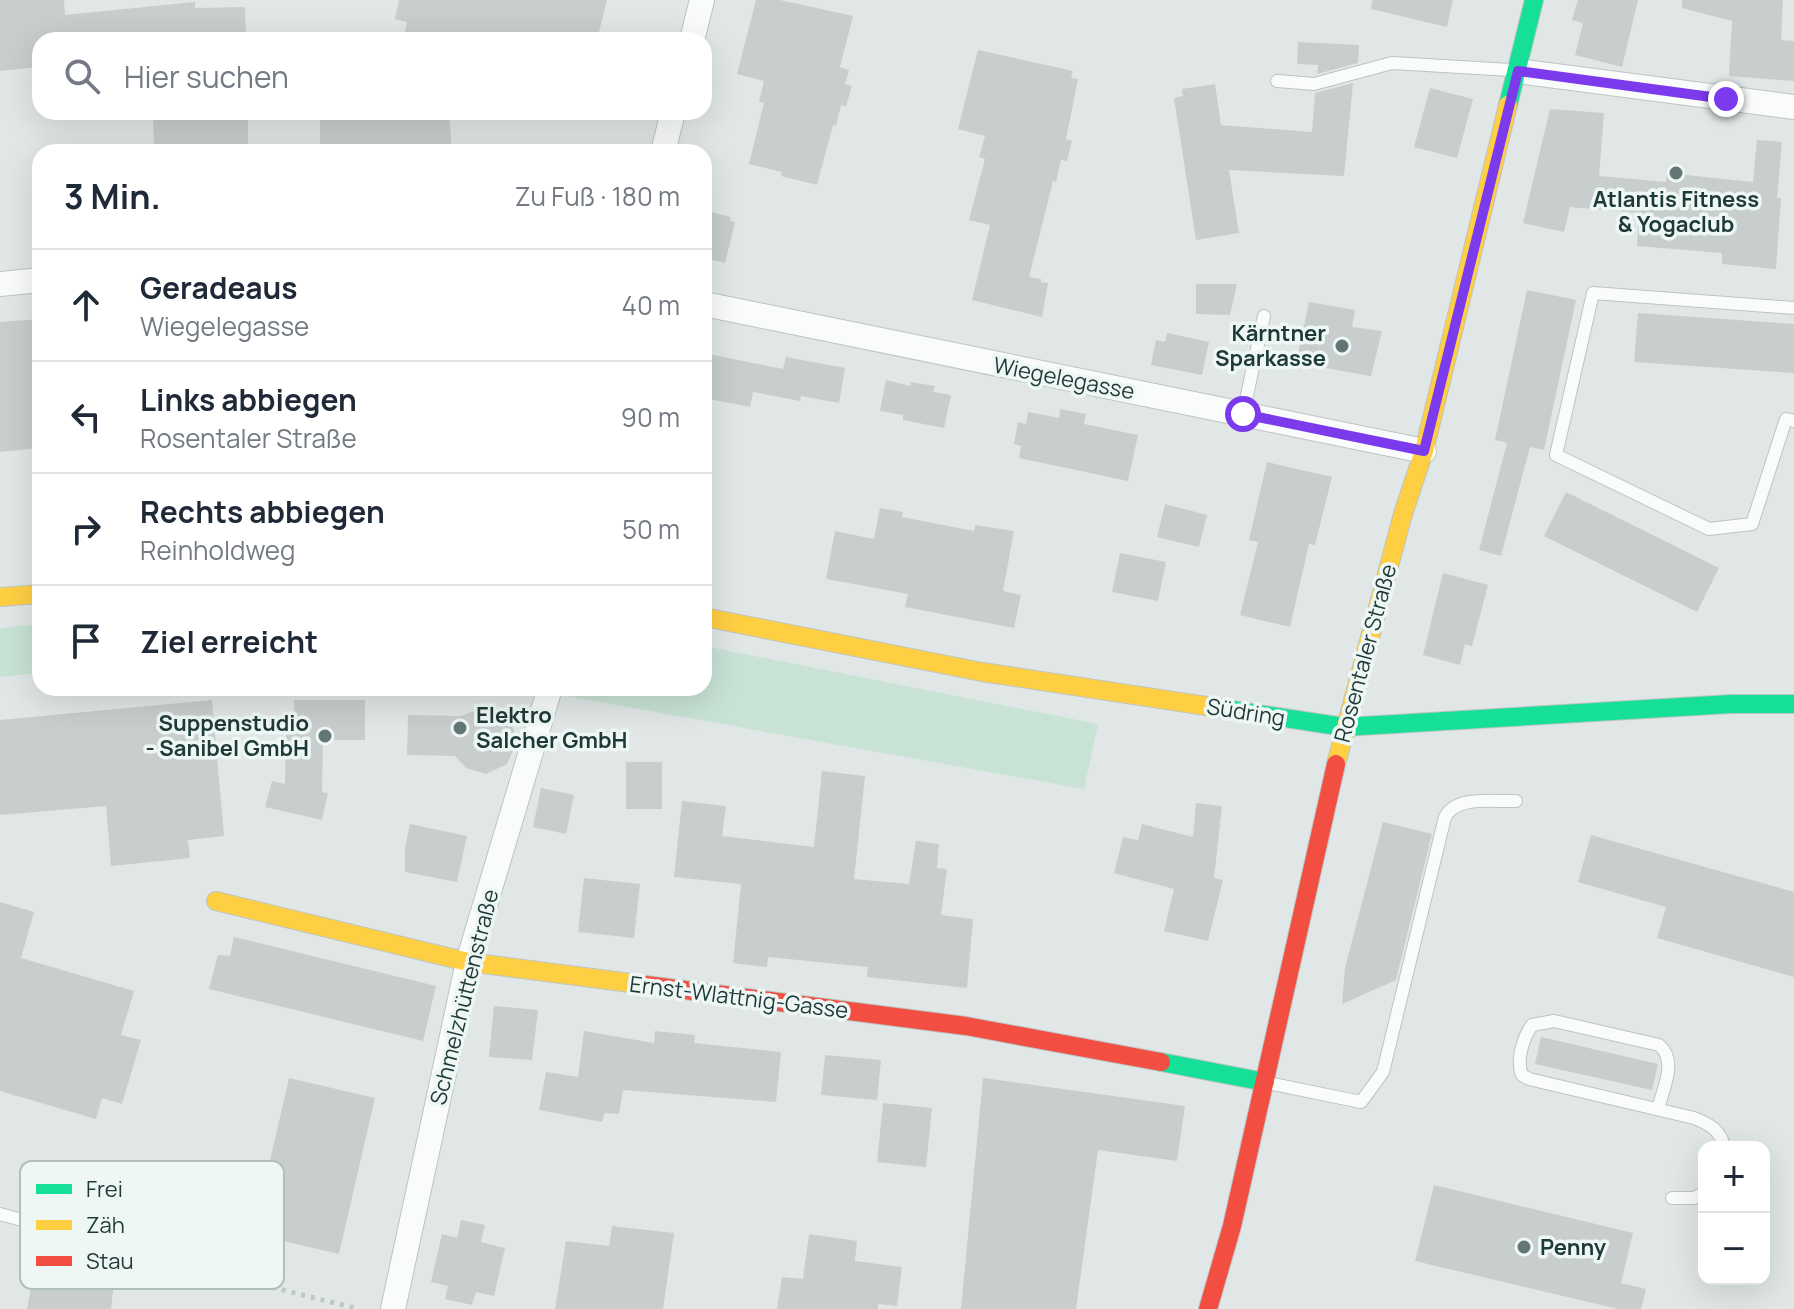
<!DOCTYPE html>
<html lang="de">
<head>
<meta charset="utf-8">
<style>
	:root { --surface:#fff; --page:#f2f2f3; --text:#1f2937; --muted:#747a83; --line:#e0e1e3 }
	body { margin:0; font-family:Manrope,sans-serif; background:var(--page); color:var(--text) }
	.controls { position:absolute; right:24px; bottom:24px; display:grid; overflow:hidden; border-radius:16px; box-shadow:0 8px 32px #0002 }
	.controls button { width:72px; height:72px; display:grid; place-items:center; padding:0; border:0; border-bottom:2px solid var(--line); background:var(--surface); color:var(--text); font:40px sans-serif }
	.stop { position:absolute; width:24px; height:24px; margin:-18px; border:6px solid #7c3aed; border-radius:50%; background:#fff }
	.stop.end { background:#7c3aed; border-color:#fff; box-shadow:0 2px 8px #0008 }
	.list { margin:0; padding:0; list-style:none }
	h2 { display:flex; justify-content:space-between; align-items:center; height:104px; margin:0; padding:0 32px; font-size:34px }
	h2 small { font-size:26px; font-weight:400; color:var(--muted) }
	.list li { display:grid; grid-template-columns:52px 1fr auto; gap:24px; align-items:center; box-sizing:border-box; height:112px; padding:0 32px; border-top:2px solid var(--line) }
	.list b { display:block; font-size:30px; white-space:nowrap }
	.list p { margin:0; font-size:26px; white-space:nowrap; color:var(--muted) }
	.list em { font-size:26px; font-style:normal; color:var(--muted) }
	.icon { flex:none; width:44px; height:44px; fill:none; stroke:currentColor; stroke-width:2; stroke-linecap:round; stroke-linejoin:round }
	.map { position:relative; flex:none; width:1794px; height:1309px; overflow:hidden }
	.search { position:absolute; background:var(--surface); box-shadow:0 8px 32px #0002; left:32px; top:32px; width:680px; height:88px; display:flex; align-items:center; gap:20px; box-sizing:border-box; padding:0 28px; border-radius:24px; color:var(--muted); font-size:30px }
	.panel { position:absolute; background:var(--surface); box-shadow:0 8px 32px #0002; left:32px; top:144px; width:680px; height:552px; border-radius:24px }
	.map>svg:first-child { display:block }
	.green { fill:#c8e2d5 }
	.building { fill:#c8cecd }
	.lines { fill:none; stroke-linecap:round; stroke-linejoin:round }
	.lane-casing { stroke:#bdc4c3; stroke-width:14 }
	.street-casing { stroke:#bdc4c3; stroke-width:26 }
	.fast-casing { stroke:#bdc5c3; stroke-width:20 }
	.slow-casing { stroke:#bdc5c3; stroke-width:20 }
	.jam-casing { stroke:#bdc5c3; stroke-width:20 }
	.path { stroke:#bfc7c7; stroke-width:5; stroke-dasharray:4 6; stroke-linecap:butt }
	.lane { stroke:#fafbfb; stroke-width:12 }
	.street { stroke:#fafbfb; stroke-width:24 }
	.fast { stroke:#16e098; stroke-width:18 }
	.slow { stroke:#ffcf43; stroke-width:18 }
	.jam { stroke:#f24e42; stroke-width:18 }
	.route { stroke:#7c3aed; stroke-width:10 }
	.poi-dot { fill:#627775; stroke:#eef7f4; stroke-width:3 }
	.labels { text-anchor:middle; stroke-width:7; stroke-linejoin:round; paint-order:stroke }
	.poi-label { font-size:22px; font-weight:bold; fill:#1e3a38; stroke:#eef7f4; text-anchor:end }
	.street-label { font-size:22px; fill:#1e3a38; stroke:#eef7f4 }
	.key { fill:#eef7f4; stroke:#b0bebc; stroke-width:2 }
	.key-label { font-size:22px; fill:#1e3a38 }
</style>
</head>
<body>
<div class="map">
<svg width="1794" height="1309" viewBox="0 0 1794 1309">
	<rect width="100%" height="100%" fill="#e0e7e6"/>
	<g class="green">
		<path d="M40,624V673L0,677V628Z"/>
		<path d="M704,646L1098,724L1084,789L566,696L568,688H704Z"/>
	</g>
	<g class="building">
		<path d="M0,0H64L65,15L195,2V8L245,7L246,40H40V67L0,71Z"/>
		<path d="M399,0H607L597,40H403L407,22L395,19Z"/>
		<path d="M756,0H780L853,16L840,67L849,70L845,84L852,86L846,106L841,105L836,126L833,125L817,185L781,176L782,172L749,164L764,103L759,102L764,81L737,74Z"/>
		<path d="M1372,0H1453L1447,27L1371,9Z"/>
		<path d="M1578,0H1638L1622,67L1575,55L1583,23L1572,20Z"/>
		<path d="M1682,0H1783L1781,40L1794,41V81L1729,76L1732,21L1682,8Z"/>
		<path d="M1298,42L1359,45L1358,63L1317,74L1318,65L1297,64Z"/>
		<path d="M978,50L1073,71L1071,78L1078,79L1066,139L1072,141L1067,161L1061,160L1056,182L1053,181L1029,277L1041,279V282L1048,283L1042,317L972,300L990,225L969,220L985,159L979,157L985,136L958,129Z"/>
		<path d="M1353,83L1344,176L1229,170L1239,233L1196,240L1174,98L1183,96L1182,89L1215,84L1221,125L1312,132L1315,93Z"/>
		<path d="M1430,88L1473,99L1457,158L1414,147Z"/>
		<path d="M1550,109L1604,113L1599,176L1666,182L1667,173L1753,182L1757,140L1782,142L1777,198H1781L1776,269L1722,264V253L1637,246L1639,213L1570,207L1564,232L1523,223Z"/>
		<path d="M153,112H248V147L154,149Z"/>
		<path d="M320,112H449L452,152H320Z"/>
		<path d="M704,210L731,217L730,221L735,222L725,263L704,258Z"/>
		<path d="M1196,284H1237L1230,315L1196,314Z"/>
		<path d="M1527,290L1576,300L1544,450L1530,447L1501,556L1479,550L1507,443L1495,440Z"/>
		<path d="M1309,302L1355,310L1352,327L1382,331L1371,376L1296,363Z"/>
		<path d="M1638,313L1794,324V373L1634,362Z"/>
		<path d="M40,319V448L0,452V322Z"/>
		<path d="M1167,333L1209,342L1202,375L1151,365L1156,340L1165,342Z"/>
		<path d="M704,353L783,369L786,357L845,368L839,403L801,396L800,401L753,392L750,407L704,398Z"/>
		<path d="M886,380L910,386L911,382L935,386L933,392L951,395L944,428L903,420V415L880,411Z"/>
		<path d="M1060,409L1086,414L1084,424L1138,435L1128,481L1019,458L1021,446L1014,444L1018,422L1026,424L1028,412L1059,418Z"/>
		<path d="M1267,462L1332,477L1315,545L1309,544L1290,627L1240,615L1258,542L1249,540Z"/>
		<path d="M1566,492L1719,568L1697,612L1544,536Z"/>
		<path d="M1165,504L1207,515L1199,547L1157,537Z"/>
		<path d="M880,508L903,512L902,517L974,531L975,525L1014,531L1003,591L1021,595L1014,628L905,607L908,594L826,579L835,531L874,539Z"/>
		<path d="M1120,553L1166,562L1158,601L1112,592Z"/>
		<path d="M1443,573L1488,585L1472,646L1465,644L1460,665L1423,655Z"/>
		<path d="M212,700L224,836L188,840L190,858L111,866L106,806L0,815V720Z"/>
		<path d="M294,700H365V740H323L322,792L328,793L322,820L265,807L272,781L285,784L286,732L294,733Z"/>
		<path d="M484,707L508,716L518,740L507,764L486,774L466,768L455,756L407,755L408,715L461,716Z"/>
		<rect x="626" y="762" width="36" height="47"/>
		<path d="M822,771L865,776L854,879L909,884L916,841L939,844L937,868L947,869L941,915L973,919L967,988L867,977L868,967L768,957L767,967L733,963L741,884L674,877L682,801L726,806L722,836L814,847Z"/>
		<path d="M541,788L574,795L566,834L533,827Z"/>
		<path d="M1196,803L1222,806L1214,878L1223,880L1208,941L1164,931L1174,889L1114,873L1123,837L1138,840L1142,824L1193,837Z"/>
		<path d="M1383,822L1432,834L1396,980L1342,1004L1345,968Z"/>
		<path d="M410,824L467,836L457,882L405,872V847Z"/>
		<path d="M1591,835L1794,892V977L1657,938L1666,907L1578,882Z"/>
		<path d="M584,878L640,884L634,938L578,932Z"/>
		<path d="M0,902L34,912L21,958L134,991L121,1035L141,1040L122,1104L102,1098L96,1119L0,1091Z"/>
		<path d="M234,937L436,986L423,1041L209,989L218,955L230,956Z"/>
		<path d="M494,1006L538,1010L532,1060L489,1057Z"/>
		<path d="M584,1031L654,1043L655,1031L695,1035L694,1043L781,1052L776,1102L623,1090L619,1114L605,1113L602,1122L539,1110L546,1072L578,1077Z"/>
		<path d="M1541,1037L1658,1064L1652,1090L1535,1064Z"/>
		<path d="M825,1055L881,1060L877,1100L821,1095Z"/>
		<path d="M289,1078L375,1098L339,1254L253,1234Z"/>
		<path d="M983,1078L1185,1106L1177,1161L1098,1150L1076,1309H961Z"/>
		<path d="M883,1103L932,1108L926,1167L877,1162Z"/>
		<path d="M1434,1185L1633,1233L1621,1283L1646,1289L1641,1309H1618L1415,1261Z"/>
		<path d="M461,1220L485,1225L481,1242L505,1248L494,1296L476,1292L472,1305L445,1299L448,1286L431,1282L442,1234L457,1238Z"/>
		<path d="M612,1226L674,1233L663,1309H555L566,1241L609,1246Z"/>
		<path d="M809,1234L857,1241L855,1261L902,1267L897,1306L878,1304V1309H777L782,1277L803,1279Z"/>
		<path d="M84,1277L114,1282L111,1309H27L32,1283L53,1287L54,1280L82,1285Z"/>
	</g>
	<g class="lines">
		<g class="lane-casing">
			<g id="lane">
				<path d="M1277,81L1314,84L1392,63L1511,70"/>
				<path d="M1794,308L1593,293L1556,455L1709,529L1752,524L1786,419L1794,421"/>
				<path d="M1243,414L1264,316"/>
				<path d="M1268,1083L1361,1102L1383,1072L1445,817C1457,795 1493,802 1516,801"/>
				<path d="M1658,1109C1663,1088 1678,1061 1659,1045L1554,1021L1532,1025C1523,1038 1516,1060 1522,1075L1529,1079L1694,1118C1709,1124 1721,1130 1724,1147"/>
				<path d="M1672,1198H1694L1704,1193"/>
				<path d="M0,1214L159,1257"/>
			</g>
		</g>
		<g class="street-casing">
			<g id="street">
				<path d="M692,40L702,0"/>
				<path d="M1518,71L1794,107"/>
				<path d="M663,152L673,112"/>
				<path d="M0,284L40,280"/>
				<path d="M704,304L1424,451"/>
				<path d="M393,1309L468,962L550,688"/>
			</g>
		</g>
		<g class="fast-casing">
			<g id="fast">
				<path d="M1508,105L1534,0"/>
				<path d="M1206,706L1344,727L1731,704H1794"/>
				<path d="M1161,1062L1265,1082"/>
			</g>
		</g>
		<g class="slow-casing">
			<g id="slow">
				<path d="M0,597L40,594"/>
				<path d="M704,617L982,672L1206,706"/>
				<path d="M1336,764L1403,514L1424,451L1508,105"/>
				<path d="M216,901L468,962L646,985"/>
			</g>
		</g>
		<g class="jam-casing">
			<g id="jam">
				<path d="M646,985L966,1026L1161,1062"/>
				<path d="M1208,1309L1232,1226L1336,764"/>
			</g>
		</g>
		<path class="path" d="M175,1263L359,1309"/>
		<use href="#lane" class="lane"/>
		<use href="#street" class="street"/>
		<use href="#fast" class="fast"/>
		<use href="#slow" class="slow"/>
		<use href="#jam" class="jam"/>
	</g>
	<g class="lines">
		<path class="route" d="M1243,414L1424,451L1518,71L1726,99"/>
	</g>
	<g class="poi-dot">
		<circle cx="1676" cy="173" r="8"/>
		<circle cx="1342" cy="346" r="8"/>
		<circle cx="460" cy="728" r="8"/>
		<circle cx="325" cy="736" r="8"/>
		<circle cx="1524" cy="1247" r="8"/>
	</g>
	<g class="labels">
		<g class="poi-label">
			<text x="1676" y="207" text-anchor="middle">Atlantis Fitness<tspan x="1676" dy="25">&amp; Yogaclub</tspan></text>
			<text x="1326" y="341">Kärntner<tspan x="1326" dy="25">Sparkasse</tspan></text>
			<text x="476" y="723" text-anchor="start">Elektro<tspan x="476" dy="25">Salcher GmbH</tspan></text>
			<text x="309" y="731">Suppenstudio<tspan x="309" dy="25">- Sanibel GmbH</tspan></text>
			<text x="1540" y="1255" text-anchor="start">Penny</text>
		</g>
		<g class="street-label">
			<text transform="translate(1064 378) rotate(11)" y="8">Wiegelegasse</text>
			<text transform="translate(1365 653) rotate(-75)" y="8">Rosentaler Straße</text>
			<text transform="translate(1246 712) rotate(9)" y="8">Südring</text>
			<text transform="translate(464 997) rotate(-76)" y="8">Schmelzhüttenstraße</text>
			<text transform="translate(739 997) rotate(7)" y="8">Ernst-Wlattnig-Gasse</text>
		</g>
	</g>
	<rect x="20" y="1161" width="264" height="128" rx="12" class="key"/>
	<rect x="36" y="1184" width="36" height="10" fill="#16e098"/>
	<rect x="36" y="1220" width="36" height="10" fill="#ffcf43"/>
	<rect x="36" y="1256" width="36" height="10" fill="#f24e42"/>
	<g class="key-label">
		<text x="86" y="1197">Frei</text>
		<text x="86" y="1233">Zäh</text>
		<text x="86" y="1269">Stau</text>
	</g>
</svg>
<div class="controls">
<button>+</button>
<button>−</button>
</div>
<div class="stop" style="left:1243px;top:414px"></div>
<div class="stop end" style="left:1726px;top:99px"></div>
<div class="search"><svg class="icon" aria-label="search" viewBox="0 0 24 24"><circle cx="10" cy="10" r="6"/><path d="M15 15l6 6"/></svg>Hier suchen</div>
<section class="panel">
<h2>3 Min.<small>Zu Fuß · 180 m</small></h2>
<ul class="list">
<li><svg class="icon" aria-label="ahead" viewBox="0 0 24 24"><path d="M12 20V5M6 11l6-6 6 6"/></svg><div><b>Geradeaus</b><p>Wiegelegasse</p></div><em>40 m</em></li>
<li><svg class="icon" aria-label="left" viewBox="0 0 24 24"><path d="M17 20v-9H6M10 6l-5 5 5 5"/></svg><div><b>Links abbiegen</b><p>Rosentaler Straße</p></div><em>90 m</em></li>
<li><svg class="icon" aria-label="right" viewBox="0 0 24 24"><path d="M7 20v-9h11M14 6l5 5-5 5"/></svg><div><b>Rechts abbiegen</b><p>Reinholdweg</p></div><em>50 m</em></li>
<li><svg class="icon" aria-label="arrive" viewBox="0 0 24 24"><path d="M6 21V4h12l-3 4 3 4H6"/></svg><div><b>Ziel erreicht</b></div></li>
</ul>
</section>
</div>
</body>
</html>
